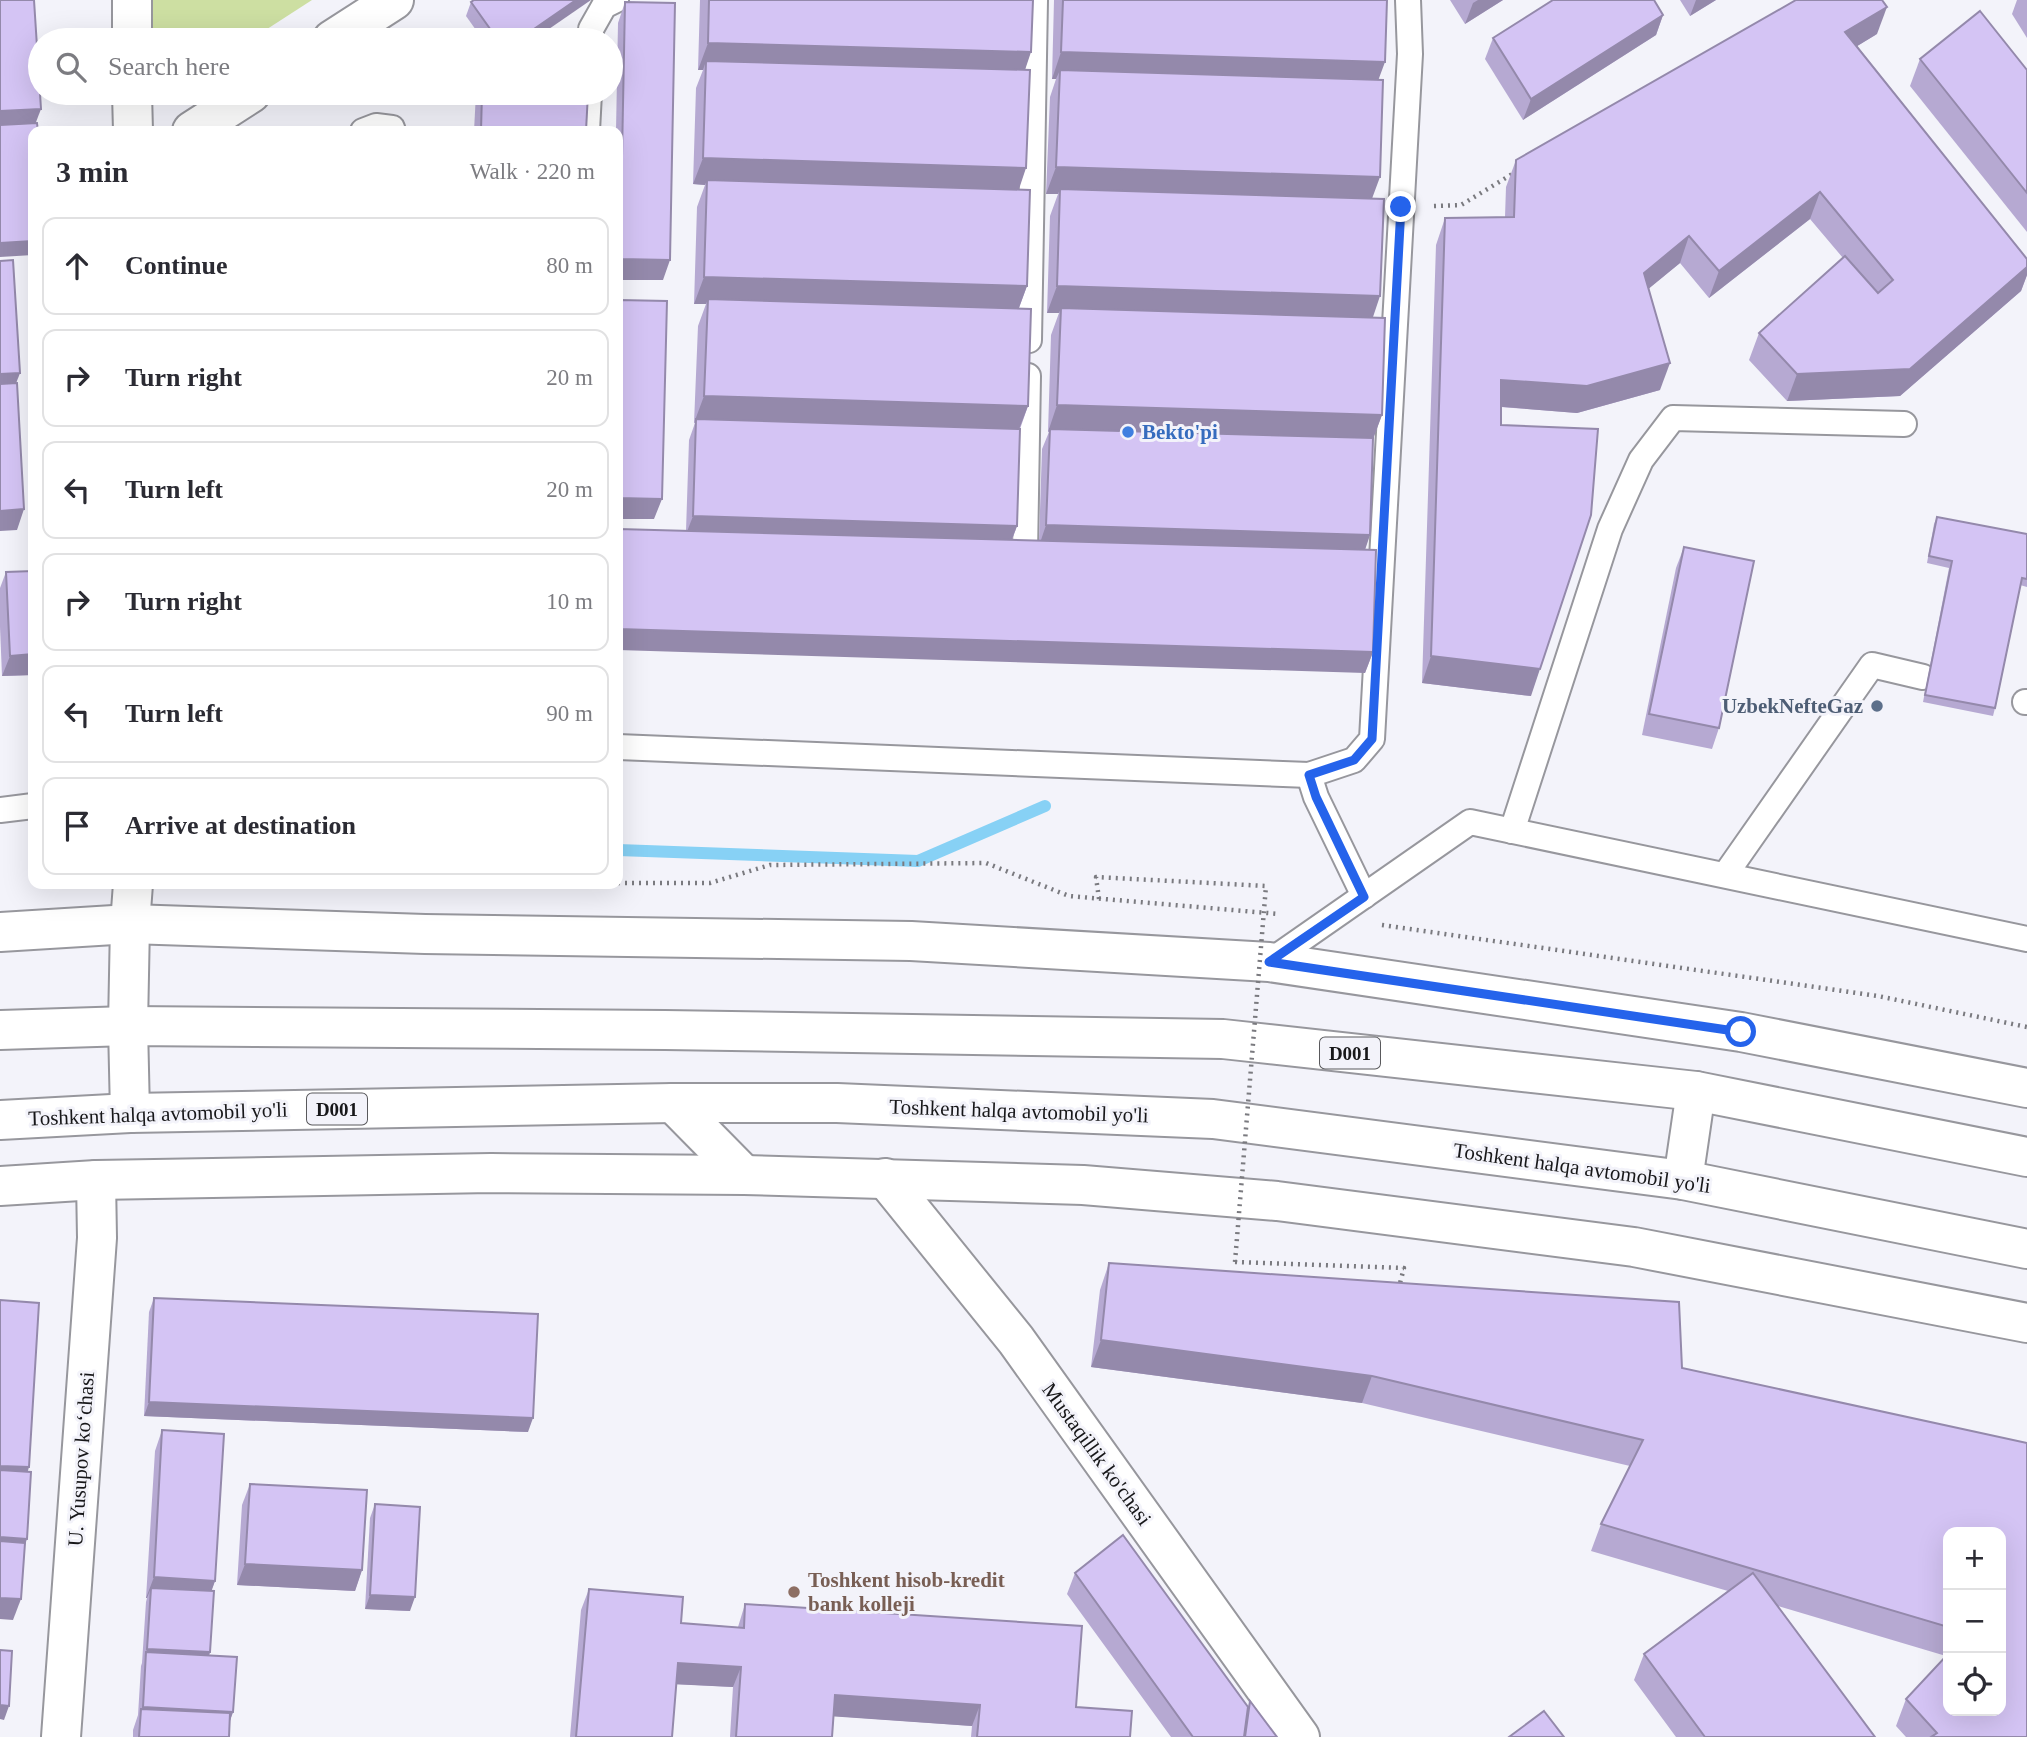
<!DOCTYPE html>
<html lang="en">
<head>
<meta charset="utf-8">
<style>
	:root { --surface:#fff; --page:#f2f2f3; --text:#2b2b33; --muted:#7c7c81; --line:#e1e1e2 }
	body { margin:0; font-family:Georgia,serif; background:var(--page); color:var(--text) }
	.controls { position:absolute; right:21px; bottom:21px; display:grid; overflow:hidden; border-radius:14px; box-shadow:0 7px 28px #0002 }
	.controls button { width:63px; height:63px; display:grid; place-items:center; padding:0; border:0; border-bottom:2px solid var(--line); background:var(--surface); color:var(--text); font:35px sans-serif }
	.stop { position:absolute; width:21px; height:21px; margin:-16px; border:5px solid #2563eb; border-radius:50%; background:#fff }
	.stop.end { background:#2563eb; border-color:#fff; box-shadow:0 2px 7px #0008 }
	.list { margin:0; padding:0; list-style:none }
	h2 { display:flex; justify-content:space-between; align-items:center; height:91px; margin:0; padding:0 28px; font-size:30px }
	h2 small { font-size:23px; font-weight:400; color:var(--muted) }
	.list li { display:grid; grid-template-columns:46px 1fr auto; gap:21px; align-items:center; box-sizing:border-box; height:98px; margin:0 14px 14px; padding:0 14px; border:2px solid var(--line); border-radius:14px }
	.list b { display:block; font-size:26px; white-space:nowrap }
	.list em { font-size:23px; font-style:normal; color:var(--muted) }
	.icon { flex:none; width:38px; height:38px; fill:none; stroke:currentColor; stroke-width:2; stroke-linecap:round; stroke-linejoin:round }
	.map { position:relative; flex:none; width:2027px; height:1737px; overflow:hidden }
	.search { position:absolute; background:var(--surface); box-shadow:0 7px 28px #0002; left:28px; top:28px; width:595px; height:77px; display:flex; align-items:center; gap:18px; box-sizing:border-box; padding:0 24px; border-radius:38px; color:var(--muted); font-size:26px }
	.panel { position:absolute; background:var(--surface); box-shadow:0 7px 28px #0002; left:28px; top:126px; width:595px; height:763px; border-radius:14px }
	.map>svg:first-child { display:block }
	.green { fill:#cddfa2 }
	.lines { fill:none; stroke-linecap:round; stroke-linejoin:round }
	.stream { stroke:#87d1f5; stroke-width:12 }
	.service-casing { stroke:#97979d; stroke-width:28 }
	.minor-casing { stroke:#97979d; stroke-width:42 }
	.tertiary-casing { stroke:#97979d; stroke-width:42 }
	.trunk-casing { stroke:#97979d; stroke-width:42 }
	.path { stroke:#7a7a7f; stroke-width:4.5; stroke-dasharray:2 5; stroke-linecap:butt }
	.service { stroke:#fff; stroke-width:24 }
	.minor { stroke:#fff; stroke-width:38 }
	.tertiary { stroke:#fff; stroke-width:38 }
	.trunk { stroke:#fff; stroke-width:38 }
	.path-bridge { stroke:#7a7a7f; stroke-width:4.5; stroke-dasharray:2 5; stroke-linecap:butt }
	.wall { fill:#b6a9d2; fill-rule:evenodd }
	.shaded-wall { fill:#9489ab }
	.building { fill:#d4c4f4; stroke:#9489ab; stroke-width:2 }
	.route { stroke:#2563eb; stroke-width:9 }
	.shop-dot { fill:#3f7fe0; stroke:#f3f3fa; stroke-width:2.5 }
	.service-dot { fill:#5c6f8a; stroke:#f3f3fa; stroke-width:2.5 }
	.education-dot { fill:#8d6e63; stroke:#f3f3fa; stroke-width:2.5 }
	.labels { text-anchor:middle; stroke-width:6; stroke-linejoin:round; paint-order:stroke }
	.shield { fill:#f3f3fa; stroke:#59595c; stroke-width:2 }
	.shield-label { font-size:19px; font-weight:bold; fill:#171719 }
	.shop-label { font-size:21px; font-weight:bold; fill:#366cbe; stroke:#f3f3fa; text-anchor:start }
	.service-label { font-size:21px; font-weight:bold; fill:#4e5e75; stroke:#f3f3fa; text-anchor:end }
	.street-label { font-size:21px; fill:#171719; stroke:#f3f3fa }
	.education-label { font-size:21px; font-weight:bold; fill:#785e54; stroke:#f3f3fa; text-anchor:start }
</style>
</head>
<body>
<div class="map">
<svg width="2027" height="1737" viewBox="0 0 2027 1737">
	<rect width="100%" height="100%" fill="#f3f3fa"/>
	<path class="green" d="M150,0H312L250,40H151Z"/>
	<g class="lines">
		<path class="stream" d="M618,850L918,861L1045,806"/>
		<g class="service-casing">
			<g id="service">
				<path d="M591,40V29L604,6L616,0"/>
				<path d="M363,131L376,126L392,128L393,131"/>
				<path d="M587,131L589,93"/>
				<path d="M1029,340L1035,0"/>
				<path d="M1003,552L1025,553L1028,376"/>
				<path d="M2025,702H2027"/>
				<path d="M618,747L1309,775L1354,760L1372,739L1410,54L1408,0"/>
				<path d="M1309,775L1316,797L1364,896"/>
				<path d="M0,810L33,806"/>
				<path d="M1512,831L1610,529L1641,460L1673,418L1904,424"/>
				<path d="M1725,875L1872,665L1923,677"/>
				<path d="M1269,962L1470,822L2027,939"/>
			</g>
		</g>
		<g class="minor-casing">
			<g id="minor">
				<path d="M132,0V40"/>
				<path d="M332,40L394,0"/>
				<path d="M132,93L133,131"/>
				<path d="M192,131L251,93"/>
				<path d="M128,1026L130,924L133,884"/>
				<path d="M885,1178L1016,1340L1300,1737"/>
				<path d="M61,1737L97,1238L96,1180"/>
			</g>
		</g>
		<g class="tertiary-casing">
			<g id="tertiary">
				<path d="M0,932L130,924L425,934L911,941L1269,962L1741,1032L2027,1088"/>
				<path d="M0,1186L96,1180L491,1173L744,1175L1083,1185L1277,1201L1634,1247L2027,1323"/>
			</g>
		</g>
		<g class="trunk-casing">
			<g id="trunk">
				<path d="M128,1026L130,1113"/>
				<path d="M0,1030L128,1026L665,1030L1223,1039L1696,1091L2027,1157"/>
				<path d="M673,1103L744,1175"/>
				<path d="M0,1120L130,1113L673,1103H837L1213,1119L1683,1180L2027,1249"/>
				<path d="M1683,1180L1696,1091"/>
			</g>
		</g>
		<g class="path">
			<path d="M1434,206L1461,205L1514,173"/>
			<path d="M618,883H710L770,865L986,863L1069,896L1279,914"/>
			<path d="M1099,899L1096,877L1266,886"/>
			<path d="M1382,925L1878,996L2027,1027"/>
			<path d="M1235,1262L1404,1268L1400,1283"/>
		</g>
		<use href="#service" class="service"/>
		<use href="#minor" class="minor"/>
		<use href="#tertiary" class="tertiary"/>
		<use href="#trunk" class="trunk"/>
		<path class="path-bridge" d="M1235,1262L1266,886"/>
	</g>
	<g class="wall">
		<path d="M700,0H1033L1025,70L1018,190L1027,286L1019,308L1028,406L1020,429L1017,526L1012,540L1039,541L1042,449L1049,432H1048L1051,335L1059,313H1047L1050,216L1058,194H1046L1050,97L1056,79H1052L1054,0H1387L1378,80L1372,199L1373,317L1382,415L1373,438L1365,550L1373,652L1365,673L686,531L689,440L695,423H694L698,326L706,304H694L697,207L705,185L693,184L696,88L703,70H698Z"/>
		<path d="M1450,0H1503L1465,24Z"/>
		<path d="M1680,0H1716L1690,16Z"/>
		<path d="M2017,0H2027V38L2012,14Z"/>
		<path d="M471,2L533,40H483L466,16Z"/>
		<path d="M625,2L663,280H618V131H616L618,23Z"/>
		<path d="M1663,15L1656,35L1523,120L1485,59L1493,38Z"/>
		<path d="M1877,34L1857,46L2027,259V275L2021,291L1900,396L1787,401L1749,360L1759,333L1843,258L1810,219L1709,298L1680,263L1649,288L1660,390L1577,413L1501,407V425L1531,696L1422,683L1436,245L1445,218L1505,217L1506,187L1516,160Z"/>
		<path d="M1920,59L2027,70V232L1910,86Z"/>
		<path d="M476,93H588L586,131H474Z"/>
		<path d="M1937,517L2027,534V587L2020,585L1995,708L1993,716L1923,702L1949,568L1927,563L1934,524Z"/>
		<path d="M1684,547L1719,728L1712,749L1642,735L1676,568Z"/>
		<path d="M6,572L33,675L2,676L0,627V588Z"/>
		<path d="M1109,1263L1682,1368L2027,1443V1737H1906L1896,1726L1906,1699L1946,1656L1778,1606L1875,1737H1676L1634,1680L1644,1654L1728,1591L1591,1551L1601,1524L1630,1466L1362,1403L1091,1367L1100,1290ZM1948,1532L2001,1711H1948Z"/>
		<path d="M154,1298L528,1432L144,1416L149,1312Z"/>
		<path d="M162,1430L215,1581L211,1591L210,1652L209,1656L233,1712L230,1721L229,1737H133V1730L138,1715L141,1666L142,1663L146,1602L147,1598H146L155,1451Z"/>
		<path d="M250,1484L362,1570L355,1591L237,1585L242,1505Z"/>
		<path d="M375,1504L410,1611L365,1609L370,1518Z"/>
		<path d="M1075,1573L1248,1707L1250,1701L1277,1737H1171L1067,1594Z"/>
		<path d="M589,1589L681,1623L738,1627L745,1604L1076,1707L1130,1737H971L972,1726L834,1716L832,1737H730L733,1687L676,1684L672,1737H570L581,1610Z"/>
	</g>
	<g class="shaded-wall">
		<path d="M576,0H591L533,40H518Z"/>
		<path d="M1478,0H1503L1465,24L1473,3Z"/>
		<path d="M1696,0H1716L1690,16Z"/>
		<path d="M1887,7L1877,34L1836,59L1845,32Z"/>
		<path d="M1663,15L1656,35L1523,120L1531,99Z"/>
		<path d="M708,43L1031,52L1022,79L706,61L703,70H698Z"/>
		<path d="M1061,52L1385,62L1375,89L1060,70L1056,79H1052Z"/>
		<path d="M41,109L33,130L0,131V111Z"/>
		<path d="M703,158L1026,168L1017,195L707,180L705,185L693,184Z"/>
		<path d="M1056,167L1380,177L1370,204L1060,189L1058,194H1046Z"/>
		<path d="M1820,192L1810,219L1709,298L1719,271Z"/>
		<path d="M1689,236L1680,263L1635,300L1644,273Z"/>
		<path d="M33,241V255L0,257V243Z"/>
		<path d="M620,259L670,260L663,280H618V266Z"/>
		<path d="M2027,267V275L2021,291L1900,396L1787,401L1797,374Z"/>
		<path d="M704,277L1027,286L1017,313L708,299L706,304H694Z"/>
		<path d="M1057,286L1380,296L1371,323L1061,308L1059,313H1047Z"/>
		<path d="M1670,363L1660,390L1577,413L1491,406L1501,380Z"/>
		<path d="M20,373L12,394H0V374Z"/>
		<path d="M704,396L1028,406L1018,432L696,419L694,423Z"/>
		<path d="M1057,405L1382,415L1372,442L1050,429L1048,432Z"/>
		<path d="M618,498L662,499L654,519H618Z"/>
		<path d="M24,509L17,530L0,531V511Z"/>
		<path d="M693,516L1017,526L1009,547L685,537Z"/>
		<path d="M1046,525L1370,535L1363,556L1039,546Z"/>
		<path d="M618,629L1373,652L1365,673L618,650Z"/>
		<path d="M33,654V675L2,676L10,656Z"/>
		<path d="M1431,656L1540,669L1531,696L1422,683Z"/>
		<path d="M1101,1340L1372,1376L1362,1403L1091,1367Z"/>
		<path d="M149,1402L533,1418L528,1432L144,1416Z"/>
		<path d="M0,1466L29,1467L27,1474L0,1473Z"/>
		<path d="M0,1537L27,1539L22,1553L0,1552Z"/>
		<path d="M245,1564L362,1570L355,1591L237,1585Z"/>
		<path d="M154,1577L215,1581L208,1601L151,1588L147,1598H146Z"/>
		<path d="M370,1595L415,1597L410,1611L365,1609Z"/>
		<path d="M0,1598L21,1599L13,1620L0,1619Z"/>
		<path d="M147,1649L210,1652L205,1666L146,1652L142,1663Z"/>
		<path d="M678,1663L741,1667L733,1687L670,1684Z"/>
		<path d="M835,1695L980,1705L972,1726L828,1716Z"/>
		<path d="M0,1705L9,1706L4,1720L0,1719Z"/>
		<path d="M143,1707L233,1712L228,1726L140,1714Z"/>
	</g>
	<g class="building">
		<path d="M0,0H34L41,109L0,111Z"/>
		<path d="M474,0H576L518,40H498L471,2Z"/>
		<path d="M709,0H1033L1031,52L708,43Z"/>
		<path d="M1063,0H1387L1385,62L1061,52Z"/>
		<path d="M1553,0H1654L1663,15L1531,99L1493,38Z"/>
		<path d="M1796,0H1882L1887,7L1845,32L2027,259V267L1910,369L1797,374L1759,333L1845,256L1878,293L1893,280L1820,192L1719,271L1689,236L1644,273L1670,363L1587,386L1501,380V425L1598,429L1591,515L1540,669L1431,656L1445,218L1514,217L1516,160Z"/>
		<path d="M625,2L675,3L670,260L620,259Z"/>
		<path d="M1980,11L2027,70V193L1920,59Z"/>
		<path d="M706,61L1030,70L1026,168L703,158Z"/>
		<path d="M1060,70L1383,80L1380,177L1056,167Z"/>
		<path d="M482,93H588L586,131H481Z"/>
		<path d="M37,123L38,131H33V241L0,243V125Z"/>
		<path d="M707,180L1030,190L1027,286L704,277Z"/>
		<path d="M1060,189L1384,199L1380,296L1057,286Z"/>
		<path d="M13,260L20,373L0,374V261Z"/>
		<path d="M708,299L1031,309L1028,406L704,396Z"/>
		<path d="M619,300L667,301L662,499L618,498V350Z"/>
		<path d="M1061,308L1385,318L1382,415L1057,405Z"/>
		<path d="M17,383L24,509L0,511V384Z"/>
		<path d="M696,419L1020,429L1017,526L693,516Z"/>
		<path d="M1050,429L1373,438L1370,535L1046,525Z"/>
		<path d="M1937,517L2027,534V579L2022,578L1995,708L1925,695L1952,561L1929,556Z"/>
		<path d="M618,529L1376,550L1373,652L618,629Z"/>
		<path d="M1684,547L1754,561L1719,728L1649,714Z"/>
		<path d="M33,571V654L10,656L6,572Z"/>
		<path d="M1109,1263L1679,1302L1682,1368L2027,1443V1737H1931L1937,1733L1906,1699L1948,1654V1711H2001V1532H1948V1627L1601,1524L1643,1440L1372,1376L1101,1340Z"/>
		<path d="M154,1298L538,1314L533,1418L149,1402Z"/>
		<path d="M0,1300L39,1303L29,1467L0,1466Z"/>
		<path d="M162,1430L224,1434L215,1581L154,1577Z"/>
		<path d="M0,1470L31,1472L27,1539L0,1537Z"/>
		<path d="M250,1484L367,1490L362,1570L245,1564Z"/>
		<path d="M375,1504L420,1507L415,1597L370,1595Z"/>
		<path d="M1123,1535L1248,1707L1244,1737H1193L1075,1573Z"/>
		<path d="M0,1541L25,1543L21,1599L0,1598Z"/>
		<path d="M1753,1573L1875,1737H1705L1644,1654Z"/>
		<path d="M151,1588L214,1591L210,1652L147,1649Z"/>
		<path d="M589,1589L683,1597L681,1623L744,1628L745,1604L1082,1626L1076,1707L1132,1711L1130,1737H977L980,1705L835,1695L832,1737H736L741,1667L678,1663L672,1737H576Z"/>
		<path d="M0,1650L12,1651L9,1706L0,1705Z"/>
		<path d="M146,1652L237,1657L233,1712L143,1707Z"/>
		<path d="M1250,1701L1277,1737H1245Z"/>
		<path d="M141,1709L230,1713L229,1737H139Z"/>
		<path d="M1544,1711L1564,1737H1509Z"/>
	</g>
	<g class="lines">
		<path class="route" d="M1401,207L1372,739L1354,760L1309,775L1316,797L1364,897L1269,962L1741,1032"/>
	</g>
	<circle class="shop-dot" cx="1128" cy="432" r="7"/>
	<circle class="service-dot" cx="1877" cy="706" r="7"/>
	<circle class="education-dot" cx="794" cy="1592" r="7"/>
	<g class="labels">
		<g class="shield">
			<rect x="1320" y="1037.5" width="60" height="31" rx="5"/>
			<rect x="307" y="1093.5" width="60" height="31" rx="5"/>
		</g>
		<g class="shield-label">
			<text x="1350" y="1060">D001</text>
			<text x="337" y="1116">D001</text>
		</g>
		<g class="shop-label">
			<text x="1142" y="439">Bekto'pi</text>
		</g>
		<g class="service-label">
			<text x="1863" y="713">UzbekNefteGaz</text>
		</g>
		<g class="street-label">
			<text transform="translate(1019 1111) rotate(2)" y="7">Toshkent halqa avtomobil yo'li</text>
			<text transform="translate(158 1114) rotate(-2)" y="7">Toshkent halqa avtomobil yo'li</text>
			<text transform="translate(1582 1168) rotate(8)" y="7">Toshkent halqa avtomobil yo'li</text>
			<text transform="translate(1097 1454) rotate(54)" y="7">Mustaqillik ko'chasi</text>
			<text transform="translate(81 1459) rotate(-86)" y="7">U. Yusupov ko‘chasi</text>
		</g>
		<g class="education-label">
			<text x="808" y="1587">Toshkent hisob-kredit<tspan x="808" dy="24">bank kolleji</tspan></text>
		</g>
	</g>
</svg>
<div class="controls">
<button>+</button>
<button>−</button>
<button><svg class="icon" aria-label="locate" viewBox="0 0 24 24"><circle cx="12" cy="12" r="6"/><path d="M12 2v4M12 18v4M2 12h4M18 12h4"/></svg></button>
</div>
<div class="stop" style="left:1741px;top:1032px"></div>
<div class="stop end" style="left:1401px;top:207px"></div>
<div class="search"><svg class="icon" aria-label="search" viewBox="0 0 24 24"><circle cx="10" cy="10" r="6"/><path d="M15 15l6 6"/></svg>Search here</div>
<section class="panel">
<h2>3 min<small>Walk · 220 m</small></h2>
<ul class="list">
<li><svg class="icon" aria-label="ahead" viewBox="0 0 24 24"><path d="M12 20V5M6 11l6-6 6 6"/></svg><div><b>Continue</b></div><em>80 m</em></li>
<li><svg class="icon" aria-label="right" viewBox="0 0 24 24"><path d="M7 20v-9h11M14 6l5 5-5 5"/></svg><div><b>Turn right</b></div><em>20 m</em></li>
<li><svg class="icon" aria-label="left" viewBox="0 0 24 24"><path d="M17 20v-9H6M10 6l-5 5 5 5"/></svg><div><b>Turn left</b></div><em>20 m</em></li>
<li><svg class="icon" aria-label="right" viewBox="0 0 24 24"><path d="M7 20v-9h11M14 6l5 5-5 5"/></svg><div><b>Turn right</b></div><em>10 m</em></li>
<li><svg class="icon" aria-label="left" viewBox="0 0 24 24"><path d="M17 20v-9H6M10 6l-5 5 5 5"/></svg><div><b>Turn left</b></div><em>90 m</em></li>
<li><svg class="icon" aria-label="arrive" viewBox="0 0 24 24"><path d="M6 21V4h12l-3 4 3 4H6"/></svg><div><b>Arrive at destination</b></div></li>
</ul>
</section>
</div>
</body>
</html>
